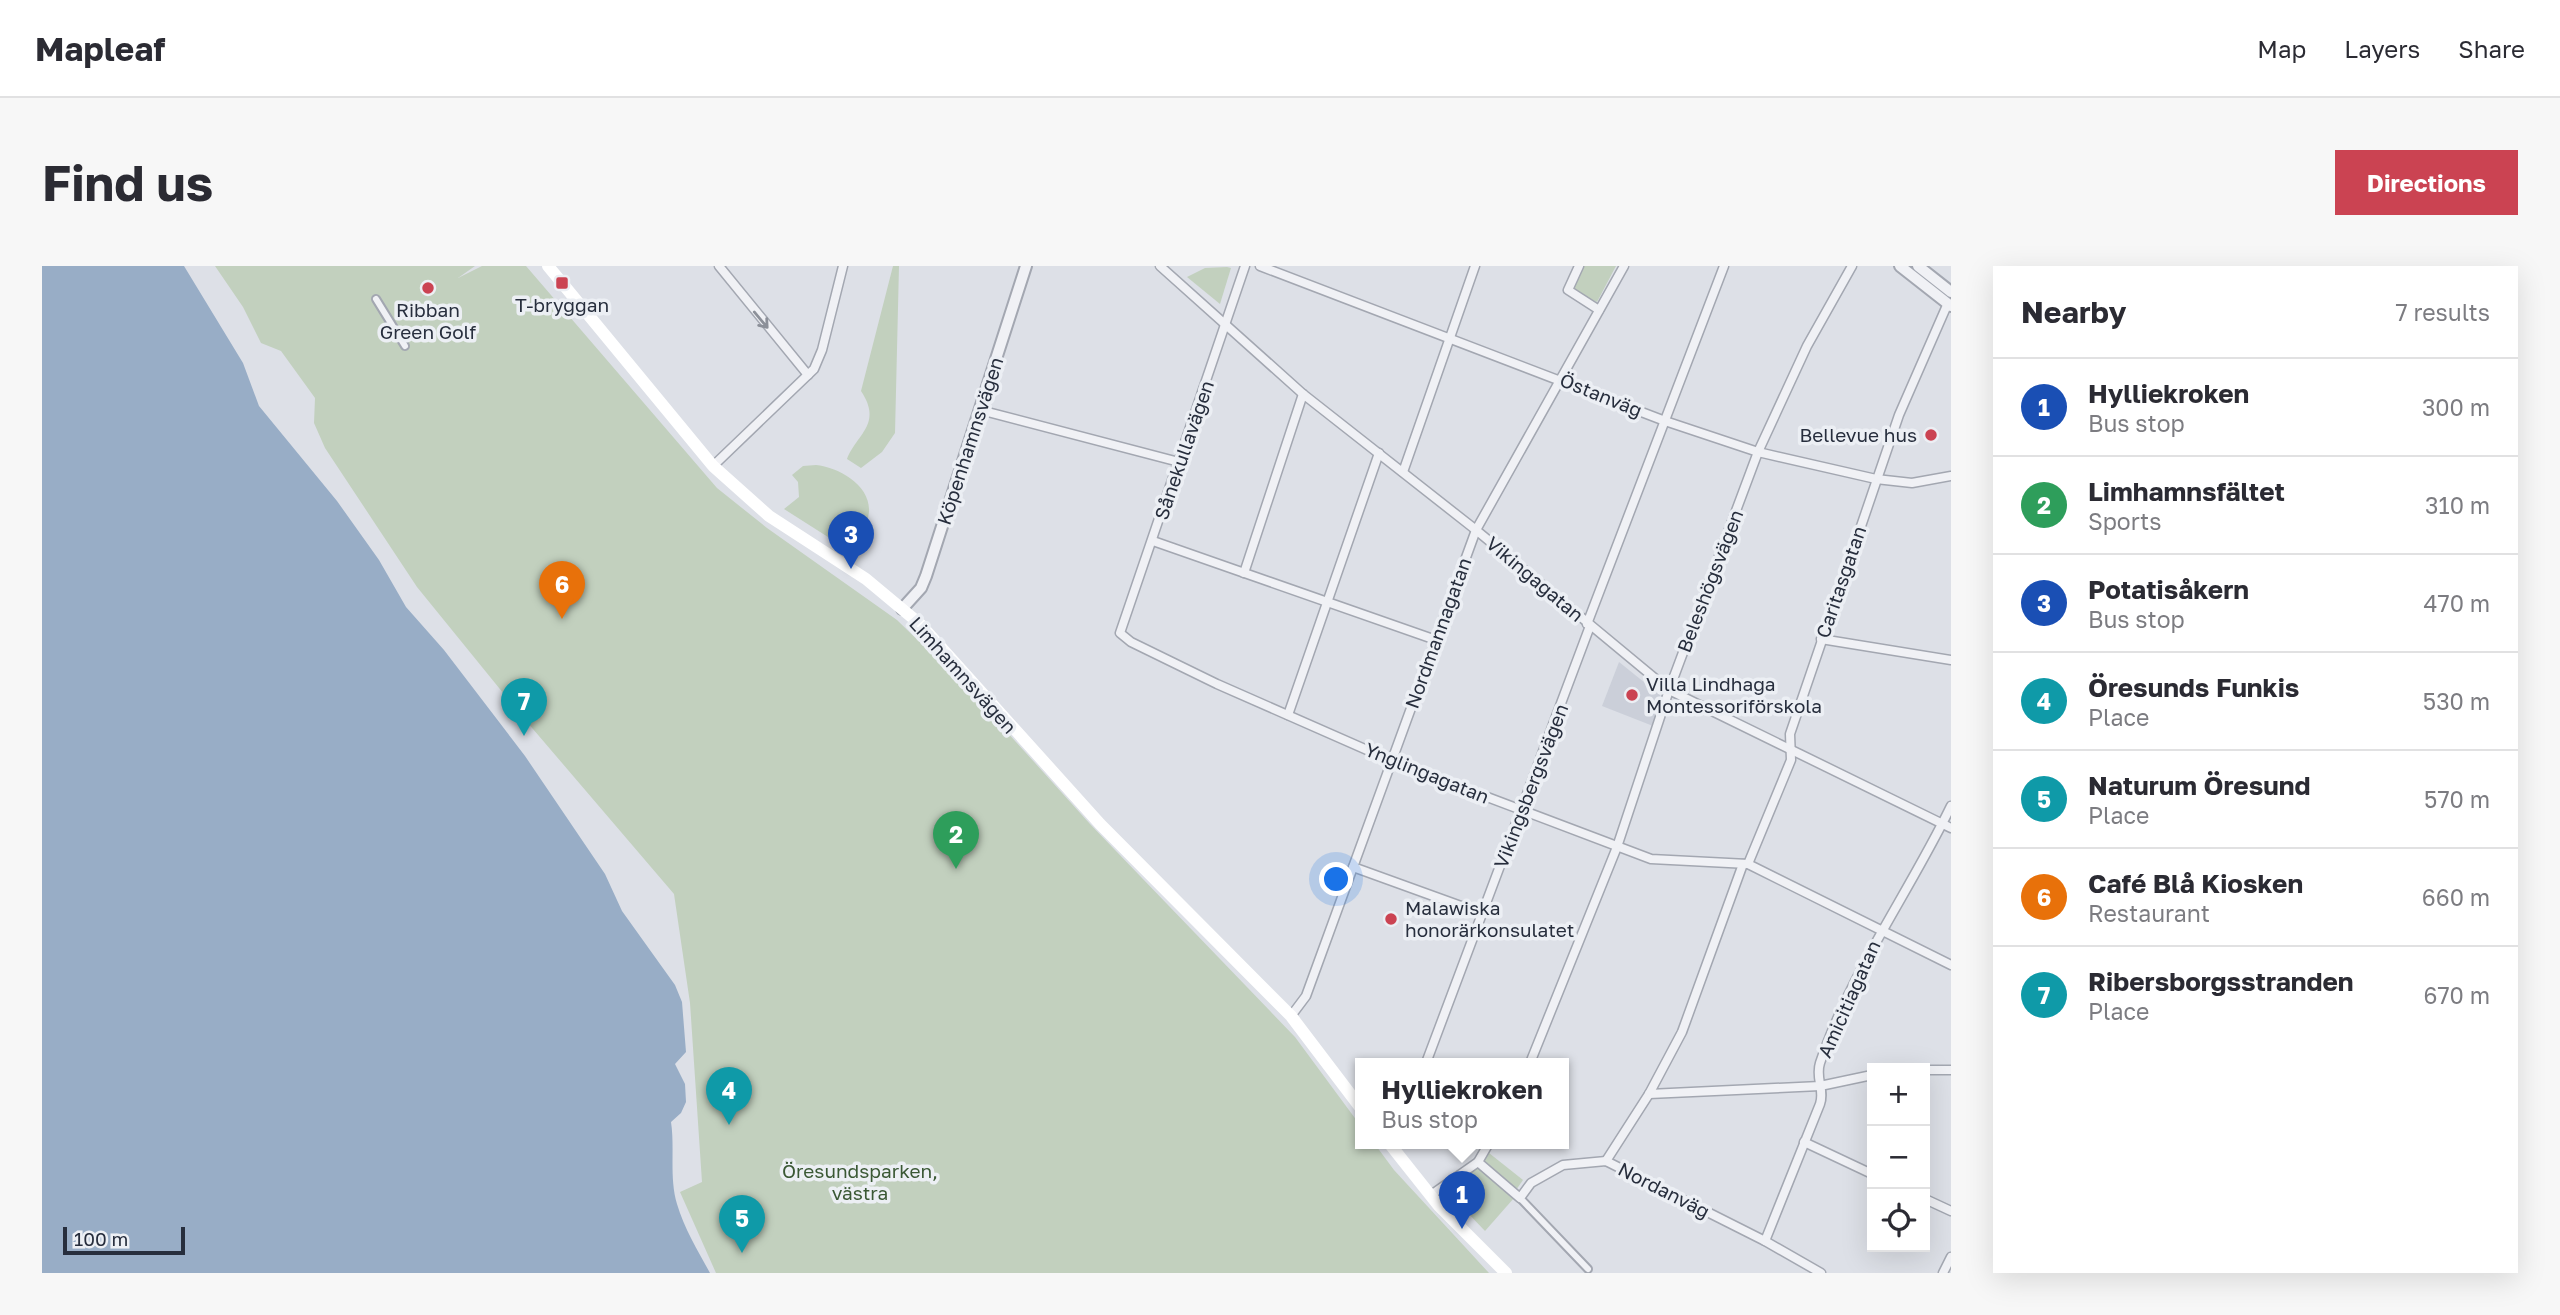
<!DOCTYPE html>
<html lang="en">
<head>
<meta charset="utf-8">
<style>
	:root { --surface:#fff; --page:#f7f7f7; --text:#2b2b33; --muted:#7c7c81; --line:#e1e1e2; --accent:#cb4352 }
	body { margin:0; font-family:"Golos Text",sans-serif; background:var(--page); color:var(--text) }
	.controls { position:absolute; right:21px; bottom:21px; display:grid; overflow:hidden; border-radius:0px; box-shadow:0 7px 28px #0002 }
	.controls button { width:63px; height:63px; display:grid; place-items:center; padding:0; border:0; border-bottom:2px solid var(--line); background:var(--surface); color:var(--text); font:35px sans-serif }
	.scale { position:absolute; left:21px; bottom:18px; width:122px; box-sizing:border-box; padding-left:7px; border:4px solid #272e3d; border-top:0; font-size:19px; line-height:24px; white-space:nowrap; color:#272e3d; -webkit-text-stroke:5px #eceff4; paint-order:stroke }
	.you { position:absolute; left:1295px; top:614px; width:24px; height:24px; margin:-18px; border:5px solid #fff; border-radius:50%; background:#1a73e8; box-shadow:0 0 0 10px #1a73e833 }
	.badge { display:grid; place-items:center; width:46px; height:46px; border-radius:50%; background:var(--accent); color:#fff; font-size:23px; font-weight:700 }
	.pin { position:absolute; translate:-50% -58px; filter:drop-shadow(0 2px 4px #0008) }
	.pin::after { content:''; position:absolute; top:37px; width:24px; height:21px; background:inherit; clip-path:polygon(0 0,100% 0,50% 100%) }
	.popup { position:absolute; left:1313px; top:792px; width:214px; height:91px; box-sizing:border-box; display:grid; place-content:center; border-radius:0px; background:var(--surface); filter:drop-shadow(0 2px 5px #0005); font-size:23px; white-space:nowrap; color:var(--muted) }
	.popup b { font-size:26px; color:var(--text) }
	.popup::after { content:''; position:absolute; left:50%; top:100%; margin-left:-14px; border:14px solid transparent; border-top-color:var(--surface) }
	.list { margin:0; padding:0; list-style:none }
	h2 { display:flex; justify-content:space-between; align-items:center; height:91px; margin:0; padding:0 28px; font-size:30px }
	h2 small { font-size:23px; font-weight:400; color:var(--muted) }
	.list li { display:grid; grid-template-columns:46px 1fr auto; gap:21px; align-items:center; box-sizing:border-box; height:98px; padding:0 28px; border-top:2px solid var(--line) }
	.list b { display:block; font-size:26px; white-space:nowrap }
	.list p { margin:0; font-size:23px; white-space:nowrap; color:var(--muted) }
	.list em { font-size:23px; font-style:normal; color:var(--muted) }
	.icon { flex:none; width:38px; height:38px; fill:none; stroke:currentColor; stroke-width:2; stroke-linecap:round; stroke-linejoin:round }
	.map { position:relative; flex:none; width:1909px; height:1007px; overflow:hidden; border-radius:0px }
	header { display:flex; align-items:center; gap:42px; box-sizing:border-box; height:98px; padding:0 35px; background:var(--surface); border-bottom:2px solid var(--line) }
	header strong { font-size:33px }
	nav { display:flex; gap:38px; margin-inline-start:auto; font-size:24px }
	.intro { display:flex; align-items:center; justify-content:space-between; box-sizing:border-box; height:168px; padding:0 42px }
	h1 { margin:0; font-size:49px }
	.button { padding:18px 32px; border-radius:0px; background:var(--accent); color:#fff; font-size:24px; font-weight:700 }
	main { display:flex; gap:42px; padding:0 42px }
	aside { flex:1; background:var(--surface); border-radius:0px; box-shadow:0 7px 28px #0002 }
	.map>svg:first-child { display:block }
	.built { fill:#cbcfd9 }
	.green { fill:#c2d0be }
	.water { fill:#98adc6 }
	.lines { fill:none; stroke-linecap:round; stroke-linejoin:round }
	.pedestrian-casing { stroke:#a3a7b1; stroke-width:10 }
	.minor-casing { stroke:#a3a7b1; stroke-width:11 }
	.tertiary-casing { stroke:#a3a7b1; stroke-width:14 }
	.pedestrian { stroke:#f0f1f5; stroke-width:6 }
	.minor { stroke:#f0f1f5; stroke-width:8 }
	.tertiary { stroke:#f0f1f5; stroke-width:10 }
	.secondary { stroke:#fff; stroke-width:12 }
	.oneway { stroke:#8c9099 }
	.poi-dot { fill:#cb4352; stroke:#eceff4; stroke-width:2.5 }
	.labels { text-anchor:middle; stroke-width:7; stroke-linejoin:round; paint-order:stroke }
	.poi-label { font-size:19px; fill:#272e3d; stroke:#eceff4 }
	.street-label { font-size:19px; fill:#272e3d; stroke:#eceff4 }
	.park-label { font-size:19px; fill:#3a5834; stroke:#eceff4 }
</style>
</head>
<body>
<header>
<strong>Mapleaf</strong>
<nav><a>Map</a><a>Layers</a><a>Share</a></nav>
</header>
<div class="intro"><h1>Find us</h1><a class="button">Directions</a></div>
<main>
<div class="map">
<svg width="1909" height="1007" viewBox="0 0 1909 1007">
	<rect width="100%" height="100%" fill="#dde0e7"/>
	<path class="built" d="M1577,396L1618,429L1620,436L1611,460L1560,440Z"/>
	<g class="green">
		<path d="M173,0H433L416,12L440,0H484L675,222L725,262L855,354L929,426L1048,558L1253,771L1318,859V877H1332L1352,904L1447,1007H674L638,926L660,916L648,737L632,628L479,449L375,321L283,182L272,157L273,132L239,85L219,77L201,41Z"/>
		<path d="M851,0H857L853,167L840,186L819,202L805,193C815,168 841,158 819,125Z"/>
		<path d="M1541,0H1574L1555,36L1529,24Z"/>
		<path d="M1185,1L1189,2L1178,38L1145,11L1163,2Z"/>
		<path d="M774,199C796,201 829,219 827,246C826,259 814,274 808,285L742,243L757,231L756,216L750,209L761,200Z"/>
		<path d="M1447,887L1481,914L1474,924L1440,896Z"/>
		<path d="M1436,901L1472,932L1443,965L1404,924Z"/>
	</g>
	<path class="water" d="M0,0H142L201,97L217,140L295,235L337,294L364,341L402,384L483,490L563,608L580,645L633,719L640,736L644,786L633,798L643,818L644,836L639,847L629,856C633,882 627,911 635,938C642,962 656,985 668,1007H0Z"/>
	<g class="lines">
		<g class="pedestrian-casing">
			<g id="pedestrian">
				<path d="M334,33L363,80"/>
				<path d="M1478,932L1546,1003"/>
			</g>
		</g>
		<g class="minor-casing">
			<g id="minor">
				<path d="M677,0L766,109"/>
				<path d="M1118,0L1261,128L1434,264L1627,424L1909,562"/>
				<path d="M1203,0L1078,367L1089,376L1175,418L1350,495L1609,593L1706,598L1909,699"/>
				<path d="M1218,0L1623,155L1716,186L1834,213L1870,217L1909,210"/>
				<path d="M1537,0L1526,24L1557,44"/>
				<path d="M938,144L1137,196"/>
				<path d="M671,200L772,103L780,84L801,0"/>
				<path d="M1361,206L1433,0"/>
				<path d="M1111,275L1394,374"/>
				<path d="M1202,307L1261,128"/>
				<path d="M1545,358L1682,0"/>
				<path d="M1779,373L1909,394"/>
				<path d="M1246,449L1337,187"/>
				<path d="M1706,598L1749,494L1748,468L1857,149L1906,37"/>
				<path d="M1311,601L1441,648"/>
				<path d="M1249,750L1264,730L1434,264L1582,0"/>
				<path d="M1384,797L1548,360"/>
				<path d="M1488,797L1575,581L1627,424L1716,186L1765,80L1810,0"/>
				<path d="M1883,804H1909"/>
				<path d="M1607,828L1778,820L1830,809"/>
				<path d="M1762,876L1830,908"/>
				<path d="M1564,895L1607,828L1640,766L1701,598"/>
				<path d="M1436,896L1478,932L1489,917L1521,899L1564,895L1723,975L1779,1007"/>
				<path d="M1389,929L1436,896L1447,877"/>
				<path d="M1883,933L1909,945"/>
				<path d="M1723,975L1778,838C1783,824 1773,812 1778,797C1809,705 1867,627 1909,540"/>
				<path d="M1901,1007L1909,991"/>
			</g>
		</g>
		<g class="tertiary-casing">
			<g id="tertiary">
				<path d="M1858,0L1909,40"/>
				<path d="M1876,0L1909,26"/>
				<path d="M860,343L879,322L884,310L984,0"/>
			</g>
		</g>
		<use href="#pedestrian" class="pedestrian"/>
		<use href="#minor" class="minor"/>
		<use href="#tertiary" class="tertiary"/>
		<g class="secondary">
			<path d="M506,0L671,200L727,250L824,313L878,358L1058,558L1249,750L1318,841"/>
			<path d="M1347,877L1397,940L1464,1007"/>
		</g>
	</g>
	<defs><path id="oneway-shaft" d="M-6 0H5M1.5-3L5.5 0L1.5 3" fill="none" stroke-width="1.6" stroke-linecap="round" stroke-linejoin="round" transform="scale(1.75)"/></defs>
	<use class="oneway" href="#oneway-shaft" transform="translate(719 54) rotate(50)"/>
	<g class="poi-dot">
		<rect x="513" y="10" width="14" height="14" rx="3.5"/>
		<circle cx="386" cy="22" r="7"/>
		<circle cx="1889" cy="169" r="7"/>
		<circle cx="1590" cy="429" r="7"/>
		<circle cx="1349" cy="653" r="7"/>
	</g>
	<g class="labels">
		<g class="poi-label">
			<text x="520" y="46">T-bryggan</text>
			<text x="386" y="51">Ribban<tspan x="386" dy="22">Green Golf</tspan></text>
			<text x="1875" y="176" text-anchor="end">Bellevue hus</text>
			<text x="1604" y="425" text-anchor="start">Villa Lindhaga<tspan x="1604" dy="22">Montessoriförskola</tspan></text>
			<text x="1363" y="649" text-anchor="start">Malawiska<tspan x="1363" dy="22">honorärkonsulatet</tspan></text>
		</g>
		<g class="street-label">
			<text transform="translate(1559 129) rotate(22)" y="7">Östanväg</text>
			<text transform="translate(928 175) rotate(-72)" y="7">Köpenhamnsvägen</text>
			<text transform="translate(1142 184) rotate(-71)" y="7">Sånekullavägen</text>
			<text transform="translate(1493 313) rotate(40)" y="7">Vikingagatan</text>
			<text transform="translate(1668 315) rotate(-69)" y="7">Beleshögsvägen</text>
			<text transform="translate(1799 316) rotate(-71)" y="7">Caritasgatan</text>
			<text transform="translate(1396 367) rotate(-70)" y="7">Nordmannagatan</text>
			<text transform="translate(921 409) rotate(48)" y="7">Limhamnsvägen</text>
			<text transform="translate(1385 507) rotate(22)" y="7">Ynglingagatan</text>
			<text transform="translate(1489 520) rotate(-69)" y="7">Vikingsbergsvägen</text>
			<text transform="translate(1807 733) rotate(-66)" y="7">Amicitiagatan</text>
			<text transform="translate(1622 924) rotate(27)" y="7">Nordanväg</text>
		</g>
		<g class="park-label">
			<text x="818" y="912">Öresundsparken,<tspan x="818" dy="22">västra</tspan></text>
		</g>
	</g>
</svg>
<div class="controls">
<button>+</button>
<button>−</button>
<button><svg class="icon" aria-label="locate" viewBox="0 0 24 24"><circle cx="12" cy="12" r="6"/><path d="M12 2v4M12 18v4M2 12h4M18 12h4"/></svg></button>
</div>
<div class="scale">100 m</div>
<div class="you"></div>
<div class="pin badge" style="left:1420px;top:963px;background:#1a4fb4">1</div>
<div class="popup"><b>Hylliekroken</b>Bus stop</div>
<div class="pin badge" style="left:914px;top:603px;background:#2e9e5b">2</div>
<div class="pin badge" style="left:809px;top:303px;background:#1a4fb4">3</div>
<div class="pin badge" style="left:687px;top:859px;background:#0f9aa8">4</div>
<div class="pin badge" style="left:700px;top:987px;background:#0f9aa8">5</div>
<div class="pin badge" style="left:520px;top:353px;background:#e8710a">6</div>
<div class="pin badge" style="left:482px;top:470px;background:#0f9aa8">7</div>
</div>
<aside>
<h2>Nearby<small>7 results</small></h2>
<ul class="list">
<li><span class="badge" style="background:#1a4fb4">1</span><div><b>Hylliekroken</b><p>Bus stop</p></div><em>300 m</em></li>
<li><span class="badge" style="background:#2e9e5b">2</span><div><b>Limhamnsfältet</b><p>Sports</p></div><em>310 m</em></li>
<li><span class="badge" style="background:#1a4fb4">3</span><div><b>Potatisåkern</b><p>Bus stop</p></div><em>470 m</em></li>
<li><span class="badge" style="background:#0f9aa8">4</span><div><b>Öresunds Funkis</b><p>Place</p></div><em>530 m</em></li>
<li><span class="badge" style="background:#0f9aa8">5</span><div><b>Naturum Öresund</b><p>Place</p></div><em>570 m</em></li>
<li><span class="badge" style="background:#e8710a">6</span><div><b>Café Blå Kiosken</b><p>Restaurant</p></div><em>660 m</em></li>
<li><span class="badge" style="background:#0f9aa8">7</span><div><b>Ribersborgsstranden</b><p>Place</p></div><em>670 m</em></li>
</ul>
</aside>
</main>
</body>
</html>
